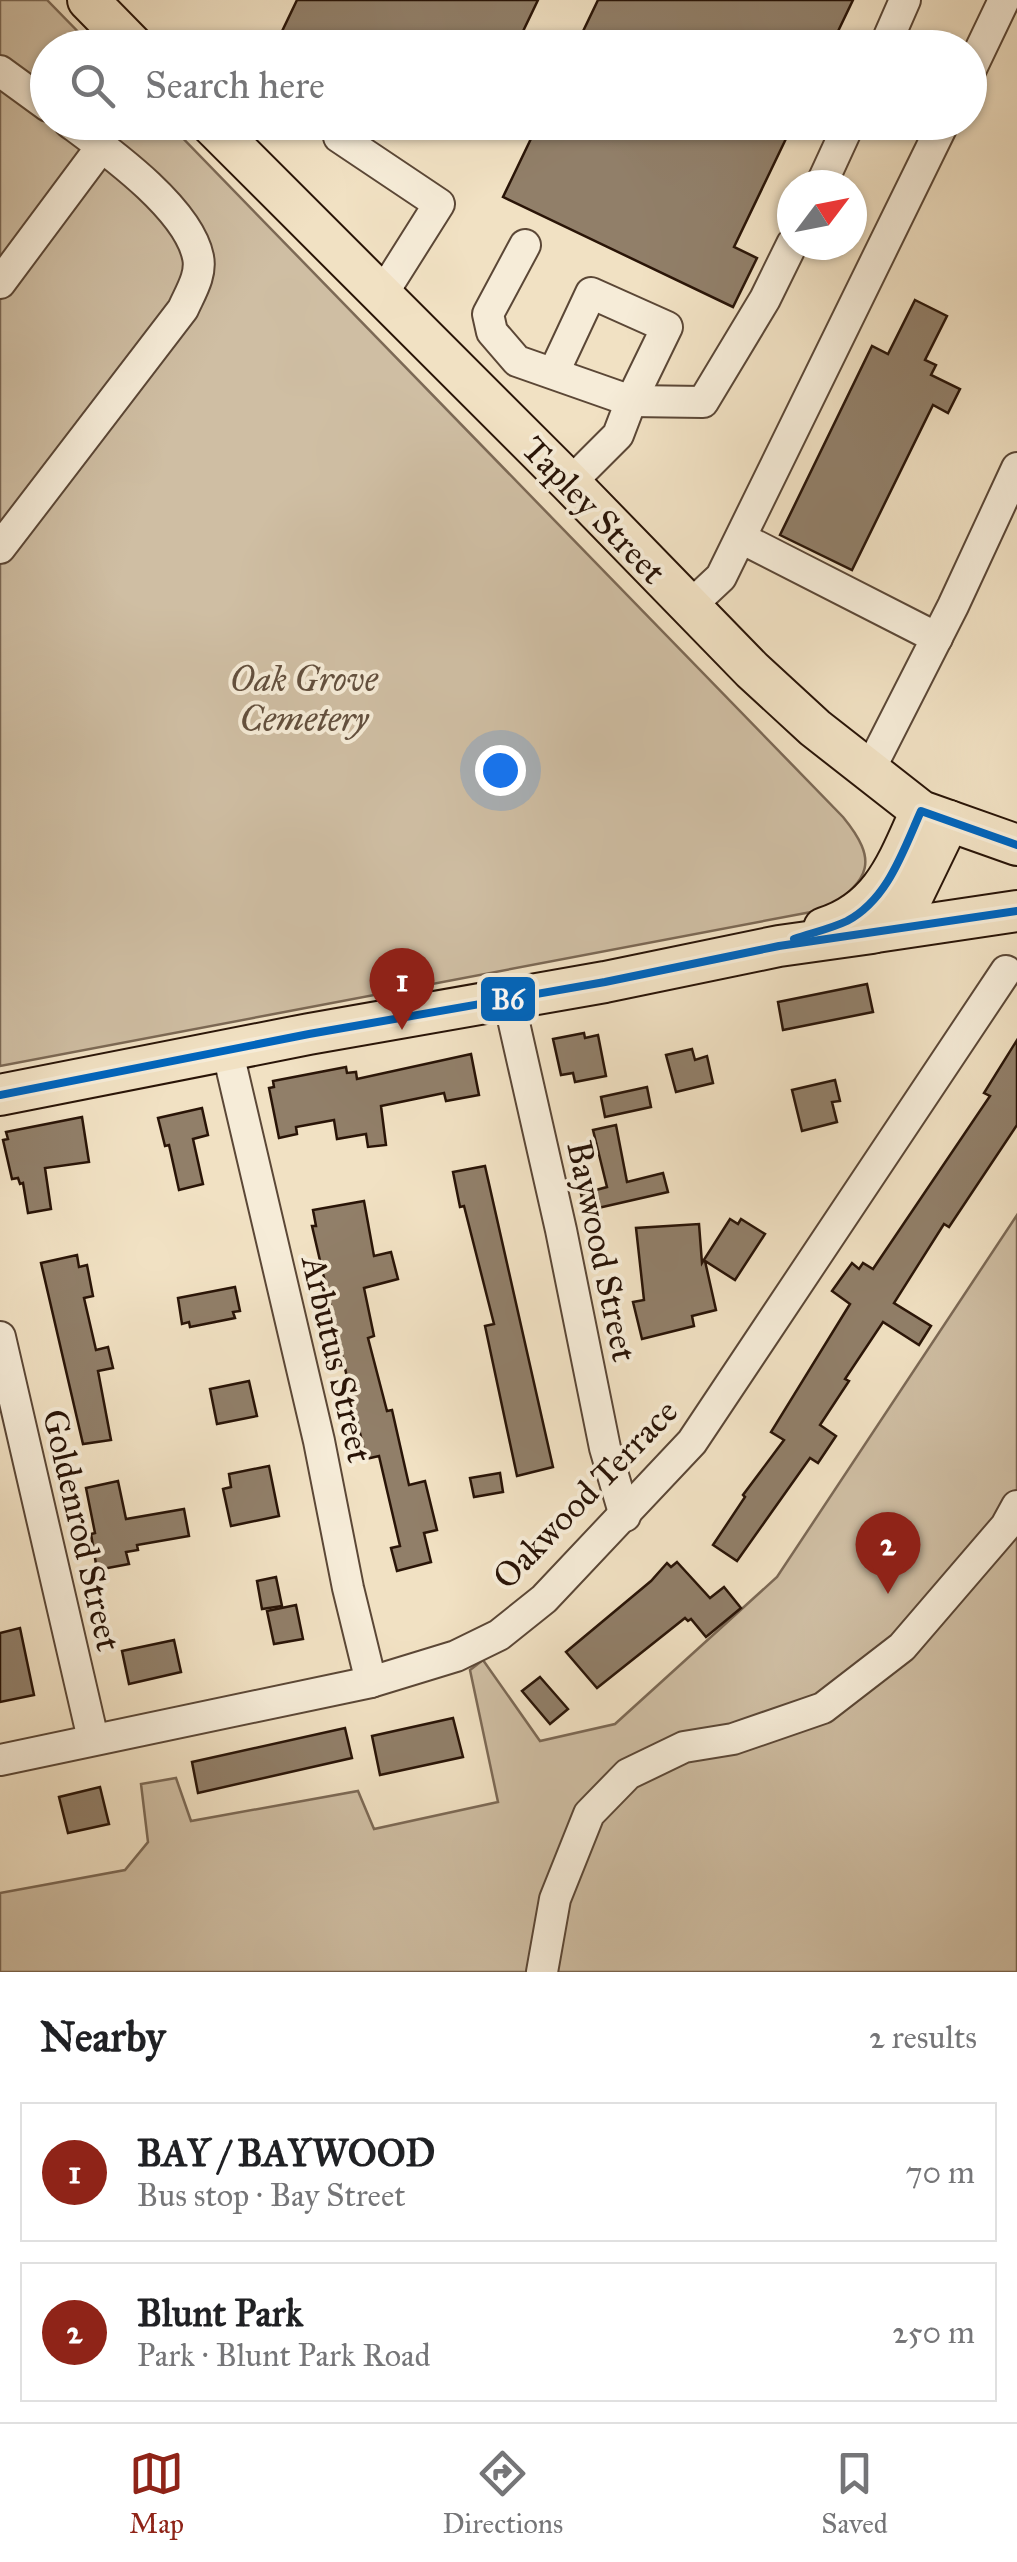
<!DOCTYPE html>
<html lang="en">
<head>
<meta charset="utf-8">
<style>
	:root { --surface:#fff; --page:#f2f2f2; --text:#202124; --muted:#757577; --line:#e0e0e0; --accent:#8f2418 }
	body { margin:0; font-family:"IM FELL Great Primer",serif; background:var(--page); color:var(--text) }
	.compass { position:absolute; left:777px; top:170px; width:90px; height:90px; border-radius:50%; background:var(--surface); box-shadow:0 2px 8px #0004; rotate:58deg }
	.you { position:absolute; left:500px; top:770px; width:35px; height:35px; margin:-25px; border:8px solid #fff; border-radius:50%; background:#1a73e8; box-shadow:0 0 0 15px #1a73e833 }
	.badge { display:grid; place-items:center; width:65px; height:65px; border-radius:50%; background:var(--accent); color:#fff; font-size:32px; font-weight:700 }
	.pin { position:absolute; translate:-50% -82px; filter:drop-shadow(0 2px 5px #0008) }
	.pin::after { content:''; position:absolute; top:52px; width:35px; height:30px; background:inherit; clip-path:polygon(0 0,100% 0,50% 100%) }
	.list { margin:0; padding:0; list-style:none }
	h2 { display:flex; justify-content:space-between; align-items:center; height:130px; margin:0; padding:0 40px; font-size:42px }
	h2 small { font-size:32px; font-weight:400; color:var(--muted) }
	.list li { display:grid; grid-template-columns:65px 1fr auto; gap:30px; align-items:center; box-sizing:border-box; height:140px; margin:0 20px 20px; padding:0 20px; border:2px solid var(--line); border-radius:0px }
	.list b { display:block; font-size:38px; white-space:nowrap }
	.list p { margin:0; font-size:32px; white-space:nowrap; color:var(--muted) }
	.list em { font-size:32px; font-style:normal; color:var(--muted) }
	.icon { flex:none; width:55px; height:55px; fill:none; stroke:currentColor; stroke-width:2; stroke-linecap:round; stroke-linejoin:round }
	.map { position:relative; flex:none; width:1017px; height:1972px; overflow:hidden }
	.search { position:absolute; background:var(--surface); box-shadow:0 2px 8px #0004; left:30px; right:30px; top:30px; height:110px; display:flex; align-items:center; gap:25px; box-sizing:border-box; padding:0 35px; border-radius:55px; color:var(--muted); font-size:38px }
	.sheet { height:450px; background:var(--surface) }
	nav { display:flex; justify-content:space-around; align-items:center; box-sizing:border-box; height:140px; border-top:2px solid var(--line); background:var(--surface); font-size:28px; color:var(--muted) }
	nav a { display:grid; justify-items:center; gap:5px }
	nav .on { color:var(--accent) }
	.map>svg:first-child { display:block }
	.green { fill:#cfbea3; stroke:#7c6955; stroke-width:2.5 }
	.building { fill:#917f69; stroke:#291407; stroke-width:2.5 }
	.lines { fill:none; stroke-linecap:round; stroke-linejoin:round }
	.minor-casing { stroke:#5b4736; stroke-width:34 }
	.major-casing { stroke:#291407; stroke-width:44 }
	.minor { stroke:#f6ecd8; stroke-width:30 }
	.major { stroke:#f1e1c3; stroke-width:40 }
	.bus-1-casing { stroke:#f6ecd8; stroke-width:15 }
	.bus-1 { stroke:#0065bd; stroke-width:8 }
	.labels { text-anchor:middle; stroke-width:8; stroke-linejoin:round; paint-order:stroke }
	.street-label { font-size:35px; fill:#291407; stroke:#f6ecd8 }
	.park-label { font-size:35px; font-style:italic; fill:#63503e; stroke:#f6ecd8 }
	.line-badge { stroke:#f6ecd8; stroke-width:4 }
	.badge-label { font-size:28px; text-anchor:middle; font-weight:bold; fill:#fff }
</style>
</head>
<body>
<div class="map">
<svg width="1017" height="1972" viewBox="0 0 1017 1972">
	<rect width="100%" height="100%" fill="#f1e1c3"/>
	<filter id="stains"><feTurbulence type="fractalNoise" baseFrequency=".002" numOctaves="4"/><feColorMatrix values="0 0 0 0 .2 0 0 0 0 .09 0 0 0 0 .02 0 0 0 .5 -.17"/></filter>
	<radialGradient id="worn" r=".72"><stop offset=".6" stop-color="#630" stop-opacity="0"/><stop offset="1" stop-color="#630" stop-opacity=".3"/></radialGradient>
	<g class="green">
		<path d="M0,0H47L93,47L48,48V122L168,123L843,817C879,861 870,879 827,909L0,1066Z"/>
		<path d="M1017,1215V1972H0V1893L125,1870L148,1842L141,1784L176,1778L191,1821L358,1791L374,1829L498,1802L470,1670L483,1660L540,1741L615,1724L777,1577Z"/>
	</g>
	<g class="building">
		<path d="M297,0H538L515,48H274Z"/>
		<path d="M598,0H853L830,48H575Z"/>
		<path d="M539,122H794L734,247L757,258L733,307L503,197Z"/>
		<path d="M915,300L947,316L925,360L936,365L931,375L960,389L948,413L933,405L852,570L780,535L872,346L888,354Z"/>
		<path d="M867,984L873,1012L783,1030L778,1002Z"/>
		<path d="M584,1033L585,1038L598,1035L606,1076L575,1082L573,1073L561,1075L553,1039Z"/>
		<path d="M1017,1040V1125L949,1227L944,1224L894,1303L931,1326L919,1345L883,1322L845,1379L849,1381L820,1425L836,1436L818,1463L810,1458L737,1561L713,1545L745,1497L743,1495L784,1440L771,1432L850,1304L832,1291L852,1263L859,1269L863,1263L873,1269L990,1096L984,1093Z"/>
		<path d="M692,1049L695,1060L707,1056L713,1083L676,1092L666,1055Z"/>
		<path d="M471,1054L479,1095L446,1101L444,1093L381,1106L386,1145L368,1147L366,1134L337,1139L334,1120L296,1127L297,1134L279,1138L269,1088L274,1087L273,1081L346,1067L347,1073L356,1072L357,1079Z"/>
		<path d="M835,1080L840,1101L832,1102L837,1122L802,1131L792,1090Z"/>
		<path d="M647,1087L651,1107L605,1117L601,1097Z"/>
		<path d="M202,1108L208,1135L193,1139L203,1184L179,1190L169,1145L165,1146L158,1118Z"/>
		<path d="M82,1117L89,1162L45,1168L51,1209L28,1213L23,1183L20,1184L18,1178L12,1179L3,1140L8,1139L6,1132Z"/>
		<path d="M616,1125L627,1182L663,1173L668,1192L585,1211L581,1194L607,1187L593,1130Z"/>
		<path d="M485,1166L553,1467L517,1476L485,1326L494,1324L464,1206L460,1207L453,1172Z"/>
		<path d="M364,1201L374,1256L391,1252L398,1279L364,1288L374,1336L368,1338L387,1411L392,1410L409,1485L425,1481L437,1530L424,1533L431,1562L397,1571L391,1548L400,1546L379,1456L366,1459L312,1226H316L313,1210Z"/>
		<path d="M730,1219L738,1224L741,1219L765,1234L735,1280L705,1261L716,1310L692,1316L694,1326L642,1339L633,1302L644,1300L636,1228L699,1224L702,1263Z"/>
		<path d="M77,1255L79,1267L87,1265L93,1296L84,1298L96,1350L108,1347L113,1368L98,1371L111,1440L83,1444L41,1263Z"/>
		<path d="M235,1287L240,1311L233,1312L235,1318L190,1327L189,1322L182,1324L178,1298Z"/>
		<path d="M249,1381L257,1416L217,1424L210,1389Z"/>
		<path d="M269,1466L279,1516L231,1526L223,1489L231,1487L229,1474Z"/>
		<path d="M500,1473L503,1492L474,1497L470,1478Z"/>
		<path d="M118,1481L126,1519L184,1509L189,1536L137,1545L138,1550L126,1552L129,1564L97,1570L91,1534L95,1533L86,1488Z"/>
		<path d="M677,1562L710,1598L724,1587L741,1608L706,1637L691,1619L688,1621L685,1618L597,1688L566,1652L651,1581L667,1563L671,1567Z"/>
		<path d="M276,1577L282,1606L262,1609L257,1581Z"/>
		<path d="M296,1605L303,1639L274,1644L267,1611Z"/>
		<path d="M20,1628L34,1695L0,1702V1633Z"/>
		<path d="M174,1640L181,1672L129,1684L122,1651Z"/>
		<path d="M540,1677L568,1709L550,1724L522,1691Z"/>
		<path d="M453,1718L463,1757L380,1775L372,1736Z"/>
		<path d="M345,1728L352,1758L198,1793L192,1762Z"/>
		<path d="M100,1787L109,1824L68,1833L59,1797Z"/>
	</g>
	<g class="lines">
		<g class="minor-casing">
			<g id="minor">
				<path d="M884,48L905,0"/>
				<path d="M0,71L48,106"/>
				<path d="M970,71L1004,0"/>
				<path d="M339,137L439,204L381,296"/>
				<path d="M821,185L850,122"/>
				<path d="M525,245L488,314L492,332L517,361L631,401L703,402L765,299L792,244"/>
				<path d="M0,283L102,146"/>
				<path d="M554,372L591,293L667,327L631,401L618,435L570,483"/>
				<path d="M741,538L937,638"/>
				<path d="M0,548L183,309C190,293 202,275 198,257C188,208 108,151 69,122"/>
				<path d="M689,607L721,577L944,122"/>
				<path d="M869,771L953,606L1017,468"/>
				<path d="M509,1001L561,1230L605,1448L625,1516"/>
				<path d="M228,1053L319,1441L348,1588L371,1682"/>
				<path d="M0,1337L93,1739"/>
				<path d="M0,1760L371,1682L456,1656L499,1635L544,1599L692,1442L1006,971"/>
				<path d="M542,1972L555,1899L589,1814L628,1774L684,1747L733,1739L823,1708L902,1647L1006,1526L1017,1506"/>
			</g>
		</g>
		<g class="major-casing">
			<g id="major">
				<path d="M88,0L135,48"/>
				<path d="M209,122L570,483L752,670L815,728L921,811L1017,845"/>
				<path d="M824,928C882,910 898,862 921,811"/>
				<path d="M876,932L1017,911"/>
				<path d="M0,1095L309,1034L605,982L779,946L872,933L904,914L949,821"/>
			</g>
		</g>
		<use href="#minor" class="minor"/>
		<use href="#major" class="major"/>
		<g class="bus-1-casing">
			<g id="bus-1">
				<path d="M794,939C811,933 830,929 847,921C888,899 903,851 921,811L1017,845"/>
				<path d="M0,1095L309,1034L605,982L779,946L1017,911"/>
			</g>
		</g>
		<use href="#bus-1" class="bus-1"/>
	</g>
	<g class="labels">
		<g class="street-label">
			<text transform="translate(594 510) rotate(46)" y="12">Tapley Street</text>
			<text transform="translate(602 1251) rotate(78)" y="12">Baywood Street</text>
			<text transform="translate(337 1359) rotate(77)" y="12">Arbutus Street</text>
			<text transform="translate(585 1494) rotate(-46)" y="12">Oakwood Terrace</text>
			<text transform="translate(82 1530) rotate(77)" y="12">Goldenrod Street</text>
		</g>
		<g class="park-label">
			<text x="304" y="691">Oak Grove<tspan x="304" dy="40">Cemetery</tspan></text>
		</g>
	</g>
	<rect class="line-badge" x="479" y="975" width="58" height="48" rx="10" fill="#0065bd"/>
	<g class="badge-label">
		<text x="508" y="1009">B6</text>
	</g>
	<rect width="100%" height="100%" filter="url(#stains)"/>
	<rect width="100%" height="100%" fill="url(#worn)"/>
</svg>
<svg class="compass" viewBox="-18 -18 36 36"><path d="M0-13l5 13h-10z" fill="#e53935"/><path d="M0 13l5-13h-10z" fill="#757577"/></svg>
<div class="you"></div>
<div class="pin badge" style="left:402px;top:1030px">1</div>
<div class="pin badge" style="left:888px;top:1594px">2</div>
<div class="search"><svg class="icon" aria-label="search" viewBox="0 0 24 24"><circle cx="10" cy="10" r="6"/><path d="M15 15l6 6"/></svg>Search here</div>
</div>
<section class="sheet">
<h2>Nearby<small>2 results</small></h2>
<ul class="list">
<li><span class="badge">1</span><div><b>BAY / BAYWOOD</b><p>Bus stop · Bay Street</p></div><em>70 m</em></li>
<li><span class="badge">2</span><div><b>Blunt Park</b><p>Park · Blunt Park Road</p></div><em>250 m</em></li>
</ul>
</section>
<nav>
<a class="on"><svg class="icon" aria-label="map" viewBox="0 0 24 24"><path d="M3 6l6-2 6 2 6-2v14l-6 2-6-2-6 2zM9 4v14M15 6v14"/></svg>Map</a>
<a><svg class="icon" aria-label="directions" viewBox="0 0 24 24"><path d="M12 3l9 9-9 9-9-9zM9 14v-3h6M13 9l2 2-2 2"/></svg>Directions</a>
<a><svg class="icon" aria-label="saved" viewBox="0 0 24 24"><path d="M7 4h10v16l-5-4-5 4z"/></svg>Saved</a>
</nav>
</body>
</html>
